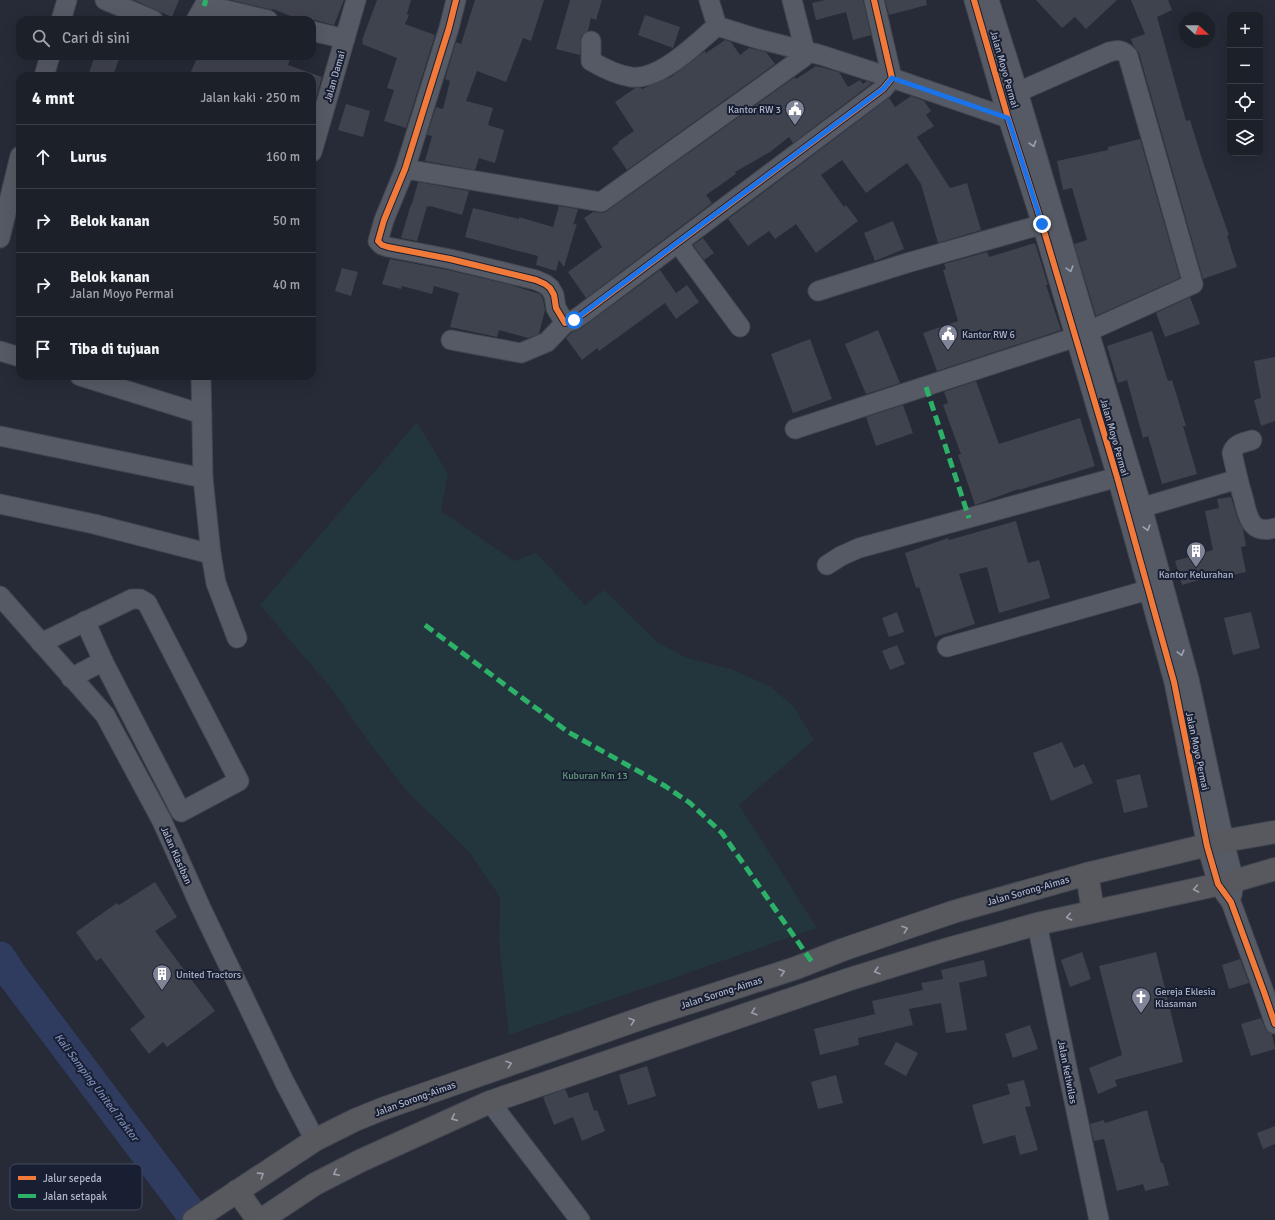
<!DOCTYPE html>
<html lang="id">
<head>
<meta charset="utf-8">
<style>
	:root { --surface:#1c2029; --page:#292d35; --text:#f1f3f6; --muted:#a0a3a8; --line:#3a3e46 }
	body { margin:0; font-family:Signika,sans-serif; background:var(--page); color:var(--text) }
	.controls { position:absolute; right:12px; top:12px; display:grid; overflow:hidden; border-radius:8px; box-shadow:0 4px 16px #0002 }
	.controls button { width:36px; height:36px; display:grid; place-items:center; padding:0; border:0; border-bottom:1px solid var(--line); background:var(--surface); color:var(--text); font:20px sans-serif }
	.compass { position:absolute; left:1179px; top:12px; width:36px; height:36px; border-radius:50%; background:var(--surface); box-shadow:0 4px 16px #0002; rotate:111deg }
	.stop { position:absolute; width:12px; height:12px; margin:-9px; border:3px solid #1a73e8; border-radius:50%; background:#fff }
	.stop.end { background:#1a73e8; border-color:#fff; box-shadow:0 1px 4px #0008 }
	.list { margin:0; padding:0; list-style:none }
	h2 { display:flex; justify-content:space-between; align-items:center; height:52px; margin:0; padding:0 16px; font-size:17px }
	h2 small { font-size:13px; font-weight:400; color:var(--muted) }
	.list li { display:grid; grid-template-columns:26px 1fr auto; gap:12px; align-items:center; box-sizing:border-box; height:64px; padding:0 16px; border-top:1px solid var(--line) }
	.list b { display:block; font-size:15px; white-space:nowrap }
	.list p { margin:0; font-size:13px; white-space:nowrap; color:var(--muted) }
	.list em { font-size:13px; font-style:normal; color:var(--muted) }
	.icon { flex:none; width:22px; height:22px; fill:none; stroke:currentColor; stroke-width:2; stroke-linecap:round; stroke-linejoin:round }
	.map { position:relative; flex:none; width:1275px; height:1220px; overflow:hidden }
	.search { position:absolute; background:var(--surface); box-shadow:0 4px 16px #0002; left:16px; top:16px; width:300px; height:44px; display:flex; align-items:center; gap:10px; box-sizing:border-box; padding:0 14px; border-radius:12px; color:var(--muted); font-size:15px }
	.panel { position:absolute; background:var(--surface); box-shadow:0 4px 16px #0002; left:16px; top:72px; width:300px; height:308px; border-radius:12px }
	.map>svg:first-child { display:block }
	.green { fill:#23353d }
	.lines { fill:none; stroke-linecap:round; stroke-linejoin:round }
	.river { stroke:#2f3b5f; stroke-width:31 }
	.building { fill:#3f434e }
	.street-casing { stroke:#434650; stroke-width:21 }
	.highway-casing { stroke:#434752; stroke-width:24 }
	.street { stroke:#565a64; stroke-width:19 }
	.highway { stroke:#57595e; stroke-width:22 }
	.quiet { stroke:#2db169; stroke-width:5; stroke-dasharray:10 5; stroke-linecap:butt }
	.cycleway-casing { stroke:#191f32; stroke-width:8 }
	.cycleway { stroke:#f17a3a; stroke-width:6 }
	.oneway { stroke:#9da3b5 }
	.oneway2 { stroke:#999eae }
	.route { stroke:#1a73e8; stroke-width:5 }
	.labels { text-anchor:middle; stroke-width:4; stroke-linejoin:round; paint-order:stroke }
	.street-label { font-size:10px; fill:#afb5c9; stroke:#191f32 }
	.poi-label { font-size:10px; fill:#afb5c9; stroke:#191f32; text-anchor:start }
	.park-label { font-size:10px; fill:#649c7a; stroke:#191f32 }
	.water-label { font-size:11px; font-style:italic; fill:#7b8bb8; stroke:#191f32 }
	.key { fill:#191f32; stroke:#464c5f; stroke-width:1 }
	.key-label { font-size:11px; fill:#afb5c9 }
</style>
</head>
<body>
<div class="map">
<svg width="1275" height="1220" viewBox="0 0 1275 1220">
	<rect width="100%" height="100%" fill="#262b37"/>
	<path class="green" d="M417,422L448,474L441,511L514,561L536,553L585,605L604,590L657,642L687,658L731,669L770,686L794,707L814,740L739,805L817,928L509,1035L499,941L500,897L469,852L406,790L366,738L331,688L260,605Z"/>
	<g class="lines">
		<path class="river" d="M0,957L11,974L193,1216"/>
	</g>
	<g class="building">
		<path d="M134,0H179L172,17Z"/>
		<path d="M231,0H344L334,25L315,20H305L299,17L298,19L273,9L272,10Z"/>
		<path d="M377,0H411L407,14L409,15L405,24L435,35L406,128L384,121L394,90L387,88L397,58L362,44L363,41L362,40Z"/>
		<path d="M475,0H544L531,41L523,38L506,82L477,71L466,101L493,108L488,125L504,130L495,163L479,158L475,170L425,161L432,136L427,135L436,107L443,109L450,81L445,79L456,42L461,44Z"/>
		<path d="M570,0H602L596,20L591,18L588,31L581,36L580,55L556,49Z"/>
		<path d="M825,0H863L871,35L853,40L846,12L816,20L812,3Z"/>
		<path d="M885,0H926L927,5L889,15Z"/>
		<path d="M1036,0H1117L1086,29L1075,17L1062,28Z"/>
		<path d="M1131,0H1168L1172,10L1157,17L1186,121L1190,120L1203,162L1229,235L1227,236L1237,267L1203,279L1139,53L1133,45L1131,39L1145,34Z"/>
		<path d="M645,15L680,27L673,48L638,35Z"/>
		<path d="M725,40L731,42L740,55L749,48L766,52L775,64L627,170L612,148L619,143L618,142L634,131L615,102L635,88H641L642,89L671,77L705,51L706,53Z"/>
		<path d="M95,56H120L113,76H88Z"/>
		<path d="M198,56H291L288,65L322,77L312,112V76H189Z"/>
		<path d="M816,66L839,72L848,87L860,80L863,84L867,81L872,83L793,143L789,137L770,152L735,172L736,174L706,195L712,203L586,298L568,272L602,247L584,218L593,212L603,213L607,211L795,77L796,79Z"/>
		<path d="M911,96L924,101L931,111L926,115L934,126L917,137L950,188L967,183L981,230L938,243L921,184L907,163L866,193L842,160L821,175L844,207L846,205L858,221L816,253L796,224L775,239L769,231L748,246L728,219L889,98L895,107Z"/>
		<path d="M346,104L370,111L363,137L338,130Z"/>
		<path d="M1140,139L1180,278L1096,316L1074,244L1087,240L1072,188L1063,190L1057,161L1108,150V147Z"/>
		<path d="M418,182L469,191L462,215L430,206V207L427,206L417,241L401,238L411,204H412Z"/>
		<path d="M559,206L578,209L573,225L577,223L564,267L559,260L556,271L536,265L538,256L465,237L473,208L519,219V217L553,227Z"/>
		<path d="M893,221L904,249L875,261L864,233Z"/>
		<path d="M703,238L714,253L704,260L693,245Z"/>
		<path d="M1035,243L1048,285H1046L1061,330L937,371L923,333L958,321L943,270L946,269L944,264L987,252L989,257Z"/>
		<path d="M390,259L448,270L511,285L540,294L543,299L545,310L539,334L528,338L499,330L497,337L450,327L459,293L434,286L432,294L402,286L401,289L382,284Z"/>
		<path d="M342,268L358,272L351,296L335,291Z"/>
		<path d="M660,270L676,293L687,285L699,302L676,319L665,303L599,351L597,348L582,360L566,338L571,333L580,329L590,322Z"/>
		<path d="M1190,297L1200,324L1165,337L1156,313Z"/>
		<path d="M878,330L900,383L866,394L845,344Z"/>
		<path d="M1152,331L1168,381L1172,380L1186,426H1183L1197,474L1162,484L1148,436L1143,438L1127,380L1118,383L1107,346Z"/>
		<path d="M810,339L832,399L793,413L771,354Z"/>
		<path d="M1275,357V421L1261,426L1254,400L1261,398L1254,361Z"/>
		<path d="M976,381L999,444L1080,418L1095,466L1019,490V489L975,505L958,455L961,454L943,405L948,403L944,392Z"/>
		<path d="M903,405L913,433L876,446L866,417Z"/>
		<path d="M1231,497L1238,520L1243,529L1246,546L1241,547L1246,572L1224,577L1223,573L1182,585L1175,561L1213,550L1205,511L1219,508L1217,499Z"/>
		<path d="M1016,521L1028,563L1039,560L1050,598L999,613L987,567L959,574L975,624L935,637L919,587L916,588L905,553L948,538L949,540Z"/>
		<path d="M897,612L904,632L889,637L882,618Z"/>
		<path d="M1251,612L1260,648L1233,655L1224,618Z"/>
		<path d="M897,645L905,664L890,670L882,651Z"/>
		<path d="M1062,742L1074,768L1084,764L1093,783L1051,801L1033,753Z"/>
		<path d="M1140,774L1148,807L1124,813L1116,780Z"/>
		<path d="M155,882L177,917L155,931L215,1011L167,1047L163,1042L149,1054L130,1029L145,1017L101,958L96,961L76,932L117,903L119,905Z"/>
		<path d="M1082,952L1091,979L1070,987L1061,960Z"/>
		<path d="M1156,952L1183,1062L1115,1080L1117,1086L1098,1094L1089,1068L1122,1055L1099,966Z"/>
		<path d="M1240,959L1249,983L1229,989L1222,965Z"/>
		<path d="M984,960L987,976L959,983L967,1030L946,1033L941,1003L909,1009L913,1025L858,1038L859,1045L820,1055L814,1029L875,1014L872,1001L923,990L921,983L943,979L941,970Z"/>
		<path d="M1261,1018L1265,1028L1268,1032L1272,1034L1275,1049L1251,1056L1241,1024Z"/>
		<path d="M1030,1025L1038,1049L1013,1058L1005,1034Z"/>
		<path d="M896,1042L918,1053L906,1076L884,1064Z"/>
		<path d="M647,1066L656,1096L628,1105L619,1075Z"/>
		<path d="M836,1075L843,1103L818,1109L811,1082Z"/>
		<path d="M1024,1080L1031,1106L1025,1107L1038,1150L1020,1155L1015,1135L983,1144L972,1105L1010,1094L1007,1084Z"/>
		<path d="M565,1089L569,1098L588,1092L594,1111L597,1110L605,1131L582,1141L573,1117L554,1125L543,1097Z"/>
		<path d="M1147,1110L1161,1163H1163L1169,1185L1145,1191L1143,1184L1117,1191L1104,1139L1094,1141L1090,1124L1104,1120L1105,1123Z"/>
		<path d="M1275,1126V1144L1263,1149L1257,1133Z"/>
	</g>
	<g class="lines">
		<g class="street-casing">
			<g id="street">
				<path d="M105,0L153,20"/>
				<path d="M456,0L449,28L405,169L384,220L378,241L382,245L388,247L450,259L536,280L545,284L550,288L554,295L556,308L565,323L574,320L584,313L883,89L892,78L874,0"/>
				<path d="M709,0L717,26"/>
				<path d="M974,0L1008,118L1042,224L1117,477L1174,682L1207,846L1218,884L1231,902L1264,992L1275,1024"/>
				<path d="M989,0L1018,92L1089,332L1142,507L1189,679L1224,841L1234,881L1232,895"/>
				<path d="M61,20L67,0"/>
				<path d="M196,20L204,6L213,7L268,20"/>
				<path d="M312,31L345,39"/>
				<path d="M591,41V61C603,68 617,75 631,77C660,81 696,43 717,26L755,38L821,55L892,78L1017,121"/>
				<path d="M44,76L50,56"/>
				<path d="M312,152L356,0"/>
				<path d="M405,169L601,202L804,57L805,51L792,0"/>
				<path d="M0,238L20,156"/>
				<path d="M678,243L740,327"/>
				<path d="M818,291L907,263L1054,221"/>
				<path d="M451,340L521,353L547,342L565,323"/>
				<path d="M0,351L20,357"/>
				<path d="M80,376L202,414"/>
				<path d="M201,376L203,478L211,554L216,583L237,638"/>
				<path d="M795,429L1076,337L1193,284L1128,56C1122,49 1117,50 1109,52L1018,92"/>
				<path d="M0,436L203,478"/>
				<path d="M1238,479L1232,453C1235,443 1244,443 1252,440"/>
				<path d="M0,504L94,524L211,554"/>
				<path d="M1130,511L1238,479C1240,488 1243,496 1245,505C1249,522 1254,534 1275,528"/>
				<path d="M827,565L841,556L859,548L1129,474"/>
				<path d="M0,596L105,715L162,821L201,908L285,1083L315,1140"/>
				<path d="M41,643L132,599H140L147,603L239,781L181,812L103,661"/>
				<path d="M947,647L1148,590"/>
				<path d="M71,678L103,661L85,621"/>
				<path d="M1037,924L1099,1220"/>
				<path d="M490,1102L580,1220"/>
			</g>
		</g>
		<g class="highway-casing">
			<g id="highway">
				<path d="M1087,874L1093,911"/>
				<path d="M237,1191L258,1220"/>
				<path d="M194,1220L315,1140L355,1120L382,1109L651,1015L796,968L842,950L953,912L1087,874L1224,841L1275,832"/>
				<path d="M261,1220L315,1184L360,1161L490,1102L850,979L941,951L1037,924L1234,881L1275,869"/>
			</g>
		</g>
		<use href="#street" class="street"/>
		<use href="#highway" class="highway"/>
		<g class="quiet">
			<path d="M204,6L206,0"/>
			<path d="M926,387L969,518"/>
			<path d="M425,625L568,732L665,786L690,803L722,833L812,962"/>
		</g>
		<g class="cycleway-casing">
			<g id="cycleway">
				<path d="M456,0L449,28L405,169L384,220L378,241L382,245L388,247L450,259L536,280L545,284L550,288L554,295L556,308L565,323L574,320L584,313L883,89L892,78L874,0"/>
				<path d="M974,0L1008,118L1042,224L1117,477L1174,682L1207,846L1218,884L1231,902L1264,992L1275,1024"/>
			</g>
		</g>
		<use href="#cycleway" class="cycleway"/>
	</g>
	<defs><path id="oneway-chevron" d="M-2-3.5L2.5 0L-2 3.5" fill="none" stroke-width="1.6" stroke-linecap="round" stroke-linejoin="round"/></defs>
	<g class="oneway">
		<use href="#oneway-chevron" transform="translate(1033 144) rotate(73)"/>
		<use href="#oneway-chevron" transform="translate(1070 269) rotate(74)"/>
		<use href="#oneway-chevron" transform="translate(1147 528) rotate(75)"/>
		<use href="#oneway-chevron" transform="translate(1181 653) rotate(75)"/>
	</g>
	<g class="oneway2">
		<use href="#oneway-chevron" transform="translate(1196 889) rotate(168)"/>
		<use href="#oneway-chevron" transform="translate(1069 917) rotate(167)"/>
		<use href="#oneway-chevron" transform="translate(905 929) rotate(-19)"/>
		<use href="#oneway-chevron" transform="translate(877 971) rotate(163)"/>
		<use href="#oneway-chevron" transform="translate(782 972) rotate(-18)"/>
		<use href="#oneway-chevron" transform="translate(754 1012) rotate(161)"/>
		<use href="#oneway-chevron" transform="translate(632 1021) rotate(-19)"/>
		<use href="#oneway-chevron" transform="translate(509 1064) rotate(-19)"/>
		<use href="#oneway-chevron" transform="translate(454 1118) rotate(156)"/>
		<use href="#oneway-chevron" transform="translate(336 1173) rotate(153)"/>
		<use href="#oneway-chevron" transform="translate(261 1175) rotate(-33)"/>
	</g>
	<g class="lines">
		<path class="route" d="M574,320L876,94L883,89L892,78L1008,118L1042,224"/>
	</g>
	<defs>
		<g id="civic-pin" transform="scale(1)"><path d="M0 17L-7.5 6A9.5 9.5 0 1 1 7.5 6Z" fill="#7f8596" stroke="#191f32"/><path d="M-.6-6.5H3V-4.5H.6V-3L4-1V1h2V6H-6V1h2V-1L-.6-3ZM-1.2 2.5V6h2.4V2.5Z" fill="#fff"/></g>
		<g id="building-pin" transform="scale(1)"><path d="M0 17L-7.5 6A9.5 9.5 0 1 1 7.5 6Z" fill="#7f8596" stroke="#191f32"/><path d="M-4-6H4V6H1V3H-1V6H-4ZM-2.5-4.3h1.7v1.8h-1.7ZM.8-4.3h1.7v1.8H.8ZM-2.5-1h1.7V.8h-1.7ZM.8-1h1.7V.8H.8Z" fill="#fff"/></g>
		<g id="church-pin" transform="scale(1)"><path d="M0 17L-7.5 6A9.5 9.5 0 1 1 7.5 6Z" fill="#7f8596" stroke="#191f32"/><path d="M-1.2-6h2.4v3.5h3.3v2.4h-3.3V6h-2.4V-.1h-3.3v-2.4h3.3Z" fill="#fff"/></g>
	</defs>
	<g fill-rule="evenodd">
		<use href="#civic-pin" x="795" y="109"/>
		<use href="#civic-pin" x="948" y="334"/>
		<use href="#building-pin" x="1196" y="551"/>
		<use href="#building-pin" x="162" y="974"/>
		<use href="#church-pin" x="1141" y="997"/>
	</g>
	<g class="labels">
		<g class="street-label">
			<text transform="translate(1005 69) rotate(74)" y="4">Jalan Moyo Permai</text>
			<text transform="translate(334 76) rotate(-74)" y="4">Jalan Damai</text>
			<text transform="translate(1115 437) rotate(74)" y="4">Jalan Moyo Permai</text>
			<text transform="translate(1198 751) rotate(78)" y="4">Jalan Moyo Permai</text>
			<text transform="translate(177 855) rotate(66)" y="4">Jalan Klasiban</text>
			<text transform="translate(1028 890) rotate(-16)" y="4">Jalan Sorong-Aimas</text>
			<text transform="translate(721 992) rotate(-18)" y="4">Jalan Sorong-Aimas</text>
			<text transform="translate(1068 1072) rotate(79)" y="4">Jalan Ketiwilas</text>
			<text transform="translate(415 1098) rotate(-20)" y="4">Jalan Sorong-Aimas</text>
		</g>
		<g class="poi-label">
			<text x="781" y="113" text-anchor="end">Kantor RW 3</text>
			<text x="962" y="338">Kantor RW 6</text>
			<text x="1196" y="578" text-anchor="middle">Kantor Kelurahan</text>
			<text x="176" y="978">United Tractors</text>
			<text x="1155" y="995">Gereja Eklesia<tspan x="1155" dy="12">Klasaman</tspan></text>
		</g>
		<g class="park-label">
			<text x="595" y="779">Kuburan Km 13</text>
		</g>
		<g class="water-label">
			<text transform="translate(97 1087) rotate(53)" y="4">Kali Samping United Traktor</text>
		</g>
	</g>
	<rect x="10" y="1164" width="132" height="46" rx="6" class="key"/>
	<rect x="18" y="1176" width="18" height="4" fill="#f17a3a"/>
	<rect x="18" y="1194" width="18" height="4" fill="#2db169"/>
	<g class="key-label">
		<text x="43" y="1182">Jalur sepeda</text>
		<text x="43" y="1200">Jalan setapak</text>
	</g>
</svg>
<div class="controls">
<button>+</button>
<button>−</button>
<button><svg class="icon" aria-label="locate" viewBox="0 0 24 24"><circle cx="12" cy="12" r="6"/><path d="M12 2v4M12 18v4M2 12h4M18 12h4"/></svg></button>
<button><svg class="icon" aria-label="layers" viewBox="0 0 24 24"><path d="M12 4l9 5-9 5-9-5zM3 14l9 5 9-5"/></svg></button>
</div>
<svg class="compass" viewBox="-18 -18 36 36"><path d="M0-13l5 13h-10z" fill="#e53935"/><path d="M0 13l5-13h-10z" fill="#a0a3a8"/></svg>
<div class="stop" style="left:574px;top:320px"></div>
<div class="stop end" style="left:1042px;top:224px"></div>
<div class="search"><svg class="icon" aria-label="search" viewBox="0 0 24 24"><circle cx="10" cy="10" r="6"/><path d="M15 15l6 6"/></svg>Cari di sini</div>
<section class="panel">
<h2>4 mnt<small>Jalan kaki · 250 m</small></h2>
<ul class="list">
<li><svg class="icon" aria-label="ahead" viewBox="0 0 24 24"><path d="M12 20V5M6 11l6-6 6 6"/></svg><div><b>Lurus</b></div><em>160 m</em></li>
<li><svg class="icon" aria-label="right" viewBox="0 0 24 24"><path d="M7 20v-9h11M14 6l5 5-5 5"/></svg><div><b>Belok kanan</b></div><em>50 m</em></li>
<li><svg class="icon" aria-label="right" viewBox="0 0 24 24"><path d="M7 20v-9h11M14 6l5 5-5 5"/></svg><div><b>Belok kanan</b><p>Jalan Moyo Permai</p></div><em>40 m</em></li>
<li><svg class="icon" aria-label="arrive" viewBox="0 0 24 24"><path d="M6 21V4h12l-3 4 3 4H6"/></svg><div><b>Tiba di tujuan</b></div></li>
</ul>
</section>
</div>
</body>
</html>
